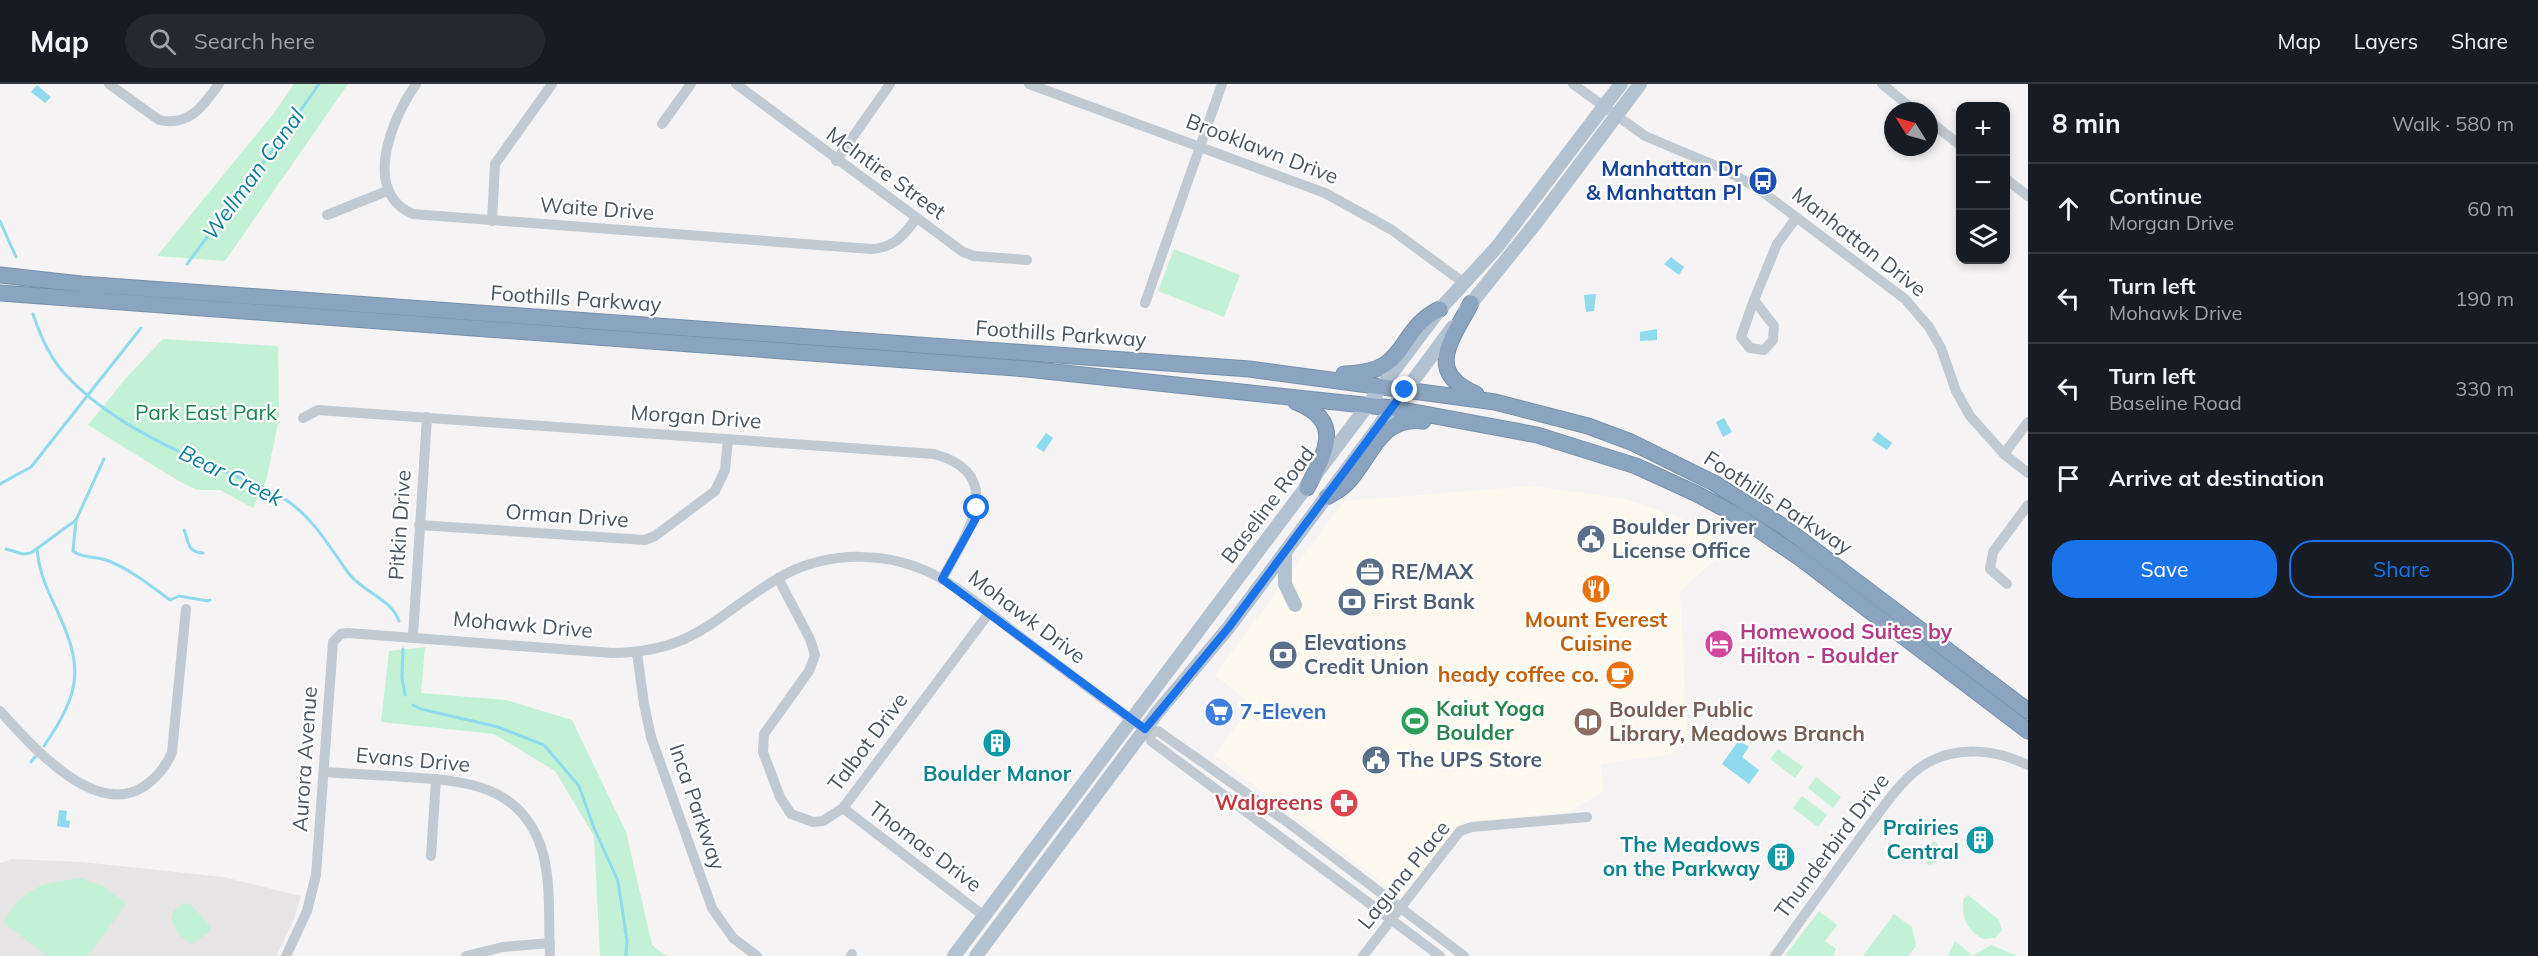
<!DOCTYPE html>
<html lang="en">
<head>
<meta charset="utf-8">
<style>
	:root { --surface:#171b24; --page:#242831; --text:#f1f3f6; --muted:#9ea1a6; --line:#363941; --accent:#1a73e8 }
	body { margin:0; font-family:Mulish,sans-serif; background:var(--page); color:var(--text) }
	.controls { position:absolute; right:18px; top:18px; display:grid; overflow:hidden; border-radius:12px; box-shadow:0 3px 9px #0003 }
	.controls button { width:54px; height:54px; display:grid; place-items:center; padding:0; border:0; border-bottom:2px solid var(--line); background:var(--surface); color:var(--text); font:30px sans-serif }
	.compass { position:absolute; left:1884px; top:18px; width:54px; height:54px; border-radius:50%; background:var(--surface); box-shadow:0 3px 9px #0003; rotate:307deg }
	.stop { position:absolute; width:18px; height:18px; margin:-14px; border:4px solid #1a73e8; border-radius:50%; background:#fff }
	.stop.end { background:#1a73e8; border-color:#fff; box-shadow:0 2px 6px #0008 }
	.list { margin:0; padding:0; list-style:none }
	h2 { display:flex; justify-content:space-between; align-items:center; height:78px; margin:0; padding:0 24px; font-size:26px }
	h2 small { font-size:20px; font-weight:400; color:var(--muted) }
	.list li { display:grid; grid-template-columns:39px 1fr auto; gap:18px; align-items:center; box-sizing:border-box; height:90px; padding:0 24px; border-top:2px solid var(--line) }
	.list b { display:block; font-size:22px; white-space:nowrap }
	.list p { margin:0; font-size:20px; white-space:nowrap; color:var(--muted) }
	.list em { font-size:20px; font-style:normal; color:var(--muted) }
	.actions { display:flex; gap:12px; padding:18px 24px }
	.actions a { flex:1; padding:14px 0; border:2px solid var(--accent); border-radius:24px; text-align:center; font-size:21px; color:var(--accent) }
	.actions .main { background:var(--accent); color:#fff }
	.icon { flex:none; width:33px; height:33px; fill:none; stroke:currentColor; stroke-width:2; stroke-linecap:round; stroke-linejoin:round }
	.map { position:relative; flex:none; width:2028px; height:872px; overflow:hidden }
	header { display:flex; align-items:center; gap:36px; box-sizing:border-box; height:84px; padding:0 30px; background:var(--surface); border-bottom:2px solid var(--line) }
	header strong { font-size:28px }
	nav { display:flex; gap:33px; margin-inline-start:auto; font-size:21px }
	.search { width:420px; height:54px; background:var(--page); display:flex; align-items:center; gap:15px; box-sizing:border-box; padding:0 21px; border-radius:33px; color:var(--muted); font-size:22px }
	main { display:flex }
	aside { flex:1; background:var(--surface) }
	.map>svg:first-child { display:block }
	.commercial { fill:#fdf9ef }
	.education { fill:#e6e4e5 }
	.green { fill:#c3f1d5 }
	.water { fill:#90daee }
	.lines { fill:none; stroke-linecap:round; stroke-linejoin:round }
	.stream { stroke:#90daee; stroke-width:3 }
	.highway-casing { stroke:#7690ad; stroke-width:17 }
	.minor { stroke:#c1cad2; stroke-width:10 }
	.major { stroke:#b3c2d1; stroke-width:14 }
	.highway { stroke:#8ba5c1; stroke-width:15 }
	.route { stroke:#1a73e8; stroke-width:8 }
	.labels { text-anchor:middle; stroke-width:4.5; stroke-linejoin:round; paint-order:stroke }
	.street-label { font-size:21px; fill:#4a5661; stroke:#fff }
	.transit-label { font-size:21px; font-weight:bold; fill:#164399; stroke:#fff; text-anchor:end }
	.park-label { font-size:21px; fill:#17864f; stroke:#fff }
	.service-label { font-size:21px; font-weight:bold; fill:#4e5e75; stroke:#fff; text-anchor:start }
	.food-label { font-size:21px; font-weight:bold; fill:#c56008; stroke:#fff }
	.hotel-label { font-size:21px; font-weight:bold; fill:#b23c85; stroke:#fff; text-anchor:start }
	.leisure-label { font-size:21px; font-weight:bold; fill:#27864d; stroke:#fff; text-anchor:start }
	.education-label { font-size:21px; font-weight:bold; fill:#785e54; stroke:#fff; text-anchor:start }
	.shop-label { font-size:21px; font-weight:bold; fill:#366cbe; stroke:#fff; text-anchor:start }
	.culture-label { font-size:21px; font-weight:bold; fill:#0d838f; stroke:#fff; text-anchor:end }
	.health-label { font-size:21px; font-weight:bold; fill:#be3a42; stroke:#fff; text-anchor:end }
	.water-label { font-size:22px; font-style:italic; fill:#0c7c9b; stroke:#fff }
</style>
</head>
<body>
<header>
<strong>Map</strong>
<div class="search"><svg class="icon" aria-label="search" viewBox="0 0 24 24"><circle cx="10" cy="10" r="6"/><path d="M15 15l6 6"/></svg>Search here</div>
<nav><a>Map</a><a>Layers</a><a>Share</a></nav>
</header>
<main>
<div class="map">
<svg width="2028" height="872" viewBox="0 0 2028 872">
	<rect width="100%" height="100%" fill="#f5f3f3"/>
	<path class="commercial" d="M1532,402L1626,415L1680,434L1705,448L1727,465L1680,507L1687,652L1672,670L1601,680L1603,708L1568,728L1463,738L1404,815L1214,671L1252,621L1215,591L1344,417Z"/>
	<path class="education" d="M12,775L82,778L223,793L301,812L294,835L276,872H0V779Z"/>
	<g class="green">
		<path d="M294,0H348L225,177L157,172L274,29Z"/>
		<path d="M1174,165L1240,191L1224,233L1158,207Z"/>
		<path d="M163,255L278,262L279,335L266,397L253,424L220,406H197L177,396L88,341L126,294Z"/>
		<path d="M425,563L421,609L506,616L572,636L626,748L652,861L666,872H600L594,752L555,687L494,650L381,638L389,567Z"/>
		<path d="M1778,665L1803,683L1795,694L1770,675Z"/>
		<path d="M1816,693L1841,713L1833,724L1808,704Z"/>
		<path d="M1802,712L1827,731L1818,743L1793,724Z"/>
		<path d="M1935,757L1943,767L1936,778L1929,782L1921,766Z"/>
		<path d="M81,794L103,802L126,820L88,872H47L3,838C26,802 39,800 81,794Z"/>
		<path d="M1968,811L1999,836L2002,846L1995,854L1983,855C1967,846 1960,832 1964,814Z"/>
		<path d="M183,819L190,820L211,843L208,849L192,860L179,851L171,835L173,828Z"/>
		<path d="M1819,827L1837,841L1825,857L1836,865L1833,872H1785Z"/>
		<path d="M1894,830L1912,843L1916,862L1908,872H1863Z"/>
		<path d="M1955,857L1971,870L1970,872H1948Z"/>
		<path d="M1991,861L2018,872H1972Z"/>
	</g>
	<g class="water">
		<path d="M37,1L51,13L45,19L31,8Z"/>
		<path d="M1671,173L1684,183L1679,191L1664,180Z"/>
		<path d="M1596,210L1594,227L1586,228L1584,211Z"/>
		<path d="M1657,245V256L1640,257V248Z"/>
		<path d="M1724,334L1732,348L1723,353L1716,338Z"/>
		<path d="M1878,348L1892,359L1887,366L1872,356Z"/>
		<path d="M1046,349L1053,354L1044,368L1036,363Z"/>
		<path d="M1739,656L1749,663L1742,673L1759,686L1749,700L1722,680Z"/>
		<path d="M59,726L67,727L66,736L70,737L69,744L57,742Z"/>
	</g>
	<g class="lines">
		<g class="stream">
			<path d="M0,137L16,173"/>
			<path d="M187,180L280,56L319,0"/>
			<path d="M33,230C40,251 50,274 65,290C100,329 159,360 207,380C235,393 263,400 289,418C316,437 331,466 350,491C365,509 391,515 399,537"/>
			<path d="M104,375L76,436L73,467C83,475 97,472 109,477C131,486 151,502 170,516L179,512L208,517L210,516"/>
			<path d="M0,400L31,383L141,244"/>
			<path d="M184,446C189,457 186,468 203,469"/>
			<path d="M6,465L23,470L31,469L76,436"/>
			<path d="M37,465C39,487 46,503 55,522C84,583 82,606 44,662"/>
			<path d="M403,565L402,594L405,611"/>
			<path d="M413,621L421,625L498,643L544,661L579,702L594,744L618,797L627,857L626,872"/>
			<path d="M31,678L35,673"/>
		</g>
		<g class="highway-casing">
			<g id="highway">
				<path d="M0,191L81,200L1249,285L1495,318L1588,342L1631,358L1714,399L1784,443L2028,627"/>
				<path d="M0,209L1027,285L1392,324L1537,351L1636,382L1697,410L1740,433L1800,474L2028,647"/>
				<path d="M1471,219C1453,254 1423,288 1476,310"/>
				<path d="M1344,290C1412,289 1394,247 1440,225"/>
				<path d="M1296,318C1344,337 1326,368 1307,404"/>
				<path d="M1327,413C1333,409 1342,405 1347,399C1372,373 1379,332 1423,337"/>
			</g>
		</g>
		<g class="minor">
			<path d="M109,0L159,36C189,43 203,22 219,0"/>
			<path d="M416,0C392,34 361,108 413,130L871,165C894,164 903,152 916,135"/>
			<path d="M736,0L963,168L974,172L1027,176"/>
			<path d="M1029,0L1325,109L1392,146L1464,199"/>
			<path d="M1573,0L1645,52L1721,84L1756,103L1905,215L1929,243L1941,264L1956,307L1970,332L2004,370L2028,389"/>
			<path d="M1882,0L1915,27"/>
			<path d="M1929,37L1960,61"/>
			<path d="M662,40L691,0"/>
			<path d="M836,77L890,0"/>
			<path d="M2006,95L2028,112"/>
			<path d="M327,131L387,107"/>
			<path d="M492,137L495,80L552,0"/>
			<path d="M1754,216L1774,242L1773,256L1764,266L1750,264L1741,253Z"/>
			<path d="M1754,216L1777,160L1796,134"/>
			<path d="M1145,219L1222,0"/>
			<path d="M303,334L318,326L934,370C1010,391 965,453 942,495"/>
			<path d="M2004,370L2028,338"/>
			<path d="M419,441L645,456L655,452L715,407L725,386L728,355"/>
			<path d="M778,494L810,555L815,571L809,587L764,650L763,668L780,713L791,730L813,738L823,737L843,724L989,529"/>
			<path d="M2007,500L1990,485L1993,468L2028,421"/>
			<path d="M413,552L427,333"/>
			<path d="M637,569L644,620L651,653L712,824L733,854L757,872"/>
			<path d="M0,627C30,660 94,734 143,703C156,695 167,681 172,668L186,525"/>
			<path d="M1150,649L1151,657L1440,872"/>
			<path d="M324,688C351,690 379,691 406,693C463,697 519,699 541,763C552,796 548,838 550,872"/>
			<path d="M843,724L984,832"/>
			<path d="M431,772L436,695"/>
			<path d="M286,872L307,827L316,791L333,558L341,550L348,549L612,569C695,568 713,533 777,495C827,465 892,466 942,495C972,512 998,536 1026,557C1067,588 1108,619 1150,649L1158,647L1290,740L1464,872"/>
			<path d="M466,872L503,863L550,859"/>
			<path d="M851,872L852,870"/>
			<path d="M1363,872L1460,747L1472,743L1587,733"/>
			<path d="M1775,872C1805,830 1835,788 1866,746C1884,723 1901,694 1927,679C1959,661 1997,666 2028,681"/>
		</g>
		<g class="major">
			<path d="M1465,227L1535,140L1640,0"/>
			<path d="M1285,468V500L1295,521"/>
			<path d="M954,872L1440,225L1497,163L1621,0"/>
			<path d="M976,872L1157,629L1229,543L1453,243"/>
		</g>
		<use href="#highway" class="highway"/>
	</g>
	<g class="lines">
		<path class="route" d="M977,424L975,436L942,495L1145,645L1229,543L1405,306"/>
	</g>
	<defs>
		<g id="bus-disc" transform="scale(1.5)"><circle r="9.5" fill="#1a4fb4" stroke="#fff"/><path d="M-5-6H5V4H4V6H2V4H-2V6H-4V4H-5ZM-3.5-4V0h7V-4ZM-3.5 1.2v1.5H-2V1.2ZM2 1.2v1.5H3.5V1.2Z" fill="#fff"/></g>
		<g id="civic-disc" transform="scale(1.5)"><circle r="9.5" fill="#5c6f8a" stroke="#fff"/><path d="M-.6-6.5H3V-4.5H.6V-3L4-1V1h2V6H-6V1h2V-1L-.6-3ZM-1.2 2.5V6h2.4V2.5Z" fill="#fff"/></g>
		<g id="office-disc" transform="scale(1.5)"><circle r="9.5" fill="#5c6f8a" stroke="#fff"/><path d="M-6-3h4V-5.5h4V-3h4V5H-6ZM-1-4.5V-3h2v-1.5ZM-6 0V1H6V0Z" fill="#fff"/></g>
		<g id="restaurant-disc" transform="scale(1.5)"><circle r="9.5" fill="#e8710a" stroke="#fff"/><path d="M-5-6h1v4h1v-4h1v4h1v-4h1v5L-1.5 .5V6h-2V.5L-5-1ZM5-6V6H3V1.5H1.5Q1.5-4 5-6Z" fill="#fff"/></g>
		<g id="bank-disc" transform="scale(1.5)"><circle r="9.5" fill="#5c6f8a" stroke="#fff"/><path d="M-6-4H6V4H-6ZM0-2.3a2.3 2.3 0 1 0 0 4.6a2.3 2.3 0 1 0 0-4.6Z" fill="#fff"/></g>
		<g id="hotel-disc" transform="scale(1.5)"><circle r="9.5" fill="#d1479c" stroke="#fff"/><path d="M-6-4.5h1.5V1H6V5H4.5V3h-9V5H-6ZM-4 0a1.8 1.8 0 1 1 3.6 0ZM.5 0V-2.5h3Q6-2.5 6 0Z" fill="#fff"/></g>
		<g id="cafe-disc" transform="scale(1.5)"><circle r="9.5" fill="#e8710a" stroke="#fff"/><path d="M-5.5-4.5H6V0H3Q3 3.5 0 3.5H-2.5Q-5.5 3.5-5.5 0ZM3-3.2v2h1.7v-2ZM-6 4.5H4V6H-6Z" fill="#fff"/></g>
		<g id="supermarket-disc" transform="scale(1.5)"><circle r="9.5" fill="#3f7fe0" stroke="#fff"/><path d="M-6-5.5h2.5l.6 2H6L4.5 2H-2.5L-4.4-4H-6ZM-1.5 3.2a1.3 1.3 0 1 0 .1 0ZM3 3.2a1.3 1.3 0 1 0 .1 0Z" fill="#fff"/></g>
		<g id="stadium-disc" transform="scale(1.5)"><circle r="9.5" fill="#2e9e5b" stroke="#fff"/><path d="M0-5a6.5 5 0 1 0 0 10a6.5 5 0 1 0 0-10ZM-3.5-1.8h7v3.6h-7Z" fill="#fff"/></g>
		<g id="library-disc" transform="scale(1.5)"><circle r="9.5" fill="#8d6e63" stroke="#fff"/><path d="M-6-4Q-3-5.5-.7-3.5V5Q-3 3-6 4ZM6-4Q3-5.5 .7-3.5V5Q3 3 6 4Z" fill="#fff"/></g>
		<g id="building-disc" transform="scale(1.5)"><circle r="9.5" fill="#0f9aa8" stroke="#fff"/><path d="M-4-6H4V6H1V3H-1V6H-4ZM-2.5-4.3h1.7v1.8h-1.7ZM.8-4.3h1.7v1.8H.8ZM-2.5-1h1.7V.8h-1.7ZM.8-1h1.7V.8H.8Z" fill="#fff"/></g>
		<g id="pharmacy-disc" transform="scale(1.5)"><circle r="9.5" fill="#e0444e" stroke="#fff"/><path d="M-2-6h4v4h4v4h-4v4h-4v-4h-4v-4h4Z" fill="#fff"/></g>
	</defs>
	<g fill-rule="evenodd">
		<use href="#bus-disc" x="1763" y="97"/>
		<use href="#civic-disc" x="1591" y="455"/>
		<use href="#office-disc" x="1370" y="488"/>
		<use href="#restaurant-disc" x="1596" y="505"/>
		<use href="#bank-disc" x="1352" y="518"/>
		<use href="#hotel-disc" x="1719" y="560"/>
		<use href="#bank-disc" x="1283" y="571"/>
		<use href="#cafe-disc" x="1620" y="591"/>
		<use href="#supermarket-disc" x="1219" y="628"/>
		<use href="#stadium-disc" x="1415" y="637"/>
		<use href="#library-disc" x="1588" y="638"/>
		<use href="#building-disc" x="997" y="659"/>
		<use href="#civic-disc" x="1376" y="676"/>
		<use href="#pharmacy-disc" x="1344" y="719"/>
		<use href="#building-disc" x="1980" y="756"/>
		<use href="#building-disc" x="1781" y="773"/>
	</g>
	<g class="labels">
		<g class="street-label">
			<text transform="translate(1262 65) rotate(21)" y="7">Brooklawn Drive</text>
			<text transform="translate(886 89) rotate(36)" y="7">McIntire Street</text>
			<text transform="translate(597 125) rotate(4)" y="7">Waite Drive</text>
			<text transform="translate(1859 158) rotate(38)" y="7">Manhattan Drive</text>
			<text transform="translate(576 215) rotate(4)" y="7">Foothills Parkway</text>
			<text transform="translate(1061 250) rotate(4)" y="7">Foothills Parkway</text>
			<text transform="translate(696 333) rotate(4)" y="7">Morgan Drive</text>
			<text transform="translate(1778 419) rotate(33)" y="7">Foothills Parkway</text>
			<text transform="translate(1268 421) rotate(-53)" y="7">Baseline Road</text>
			<text transform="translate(567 432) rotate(4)" y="7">Orman Drive</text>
			<text transform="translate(400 441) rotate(-86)" y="7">Pitkin Drive</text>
			<text transform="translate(1027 533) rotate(37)" y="7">Mohawk Drive</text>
			<text transform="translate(523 541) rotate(5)" y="7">Mohawk Drive</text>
			<text transform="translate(868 658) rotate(-53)" y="7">Talbot Drive</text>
			<text transform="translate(305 675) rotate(-86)" y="7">Aurora Avenue</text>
			<text transform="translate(413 676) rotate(5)" y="7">Evans Drive</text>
			<text transform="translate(697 723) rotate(71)" y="7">Inca Parkway</text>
			<text transform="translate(1832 762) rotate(-53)" y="7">Thunderbird Drive</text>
			<text transform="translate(925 763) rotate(37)" y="7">Thomas Drive</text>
			<text transform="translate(1404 791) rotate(-51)" y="7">Laguna Place</text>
		</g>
		<g class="transit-label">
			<text x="1742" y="92">Manhattan Dr<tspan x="1742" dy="24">&amp; Manhattan Pl</tspan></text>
		</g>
		<g class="park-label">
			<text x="206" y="336">Park East Park</text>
		</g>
		<g class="service-label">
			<text x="1612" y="450">Boulder Driver<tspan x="1612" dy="24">License Office</tspan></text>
			<text x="1391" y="495">RE/MAX</text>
			<text x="1373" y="525">First Bank</text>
			<text x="1304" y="566">Elevations<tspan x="1304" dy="24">Credit Union</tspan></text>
			<text x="1397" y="683">The UPS Store</text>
		</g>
		<g class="food-label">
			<text x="1596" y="543">Mount Everest<tspan x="1596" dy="24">Cuisine</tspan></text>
			<text x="1599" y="598" text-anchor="end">heady coffee co.</text>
		</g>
		<g class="hotel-label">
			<text x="1740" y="555">Homewood Suites by<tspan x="1740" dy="24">Hilton - Boulder</tspan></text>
		</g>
		<g class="leisure-label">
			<text x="1436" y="632">Kaiut Yoga<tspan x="1436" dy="24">Boulder</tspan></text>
		</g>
		<g class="education-label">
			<text x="1609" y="633">Boulder Public<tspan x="1609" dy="24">Library, Meadows Branch</tspan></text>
		</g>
		<g class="shop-label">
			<text x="1240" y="635">7-Eleven</text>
		</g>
		<g class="culture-label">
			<text x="997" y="697" text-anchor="middle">Boulder Manor</text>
			<text x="1959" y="751">Prairies<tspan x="1959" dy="24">Central</tspan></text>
			<text x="1760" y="768">The Meadows<tspan x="1760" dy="24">on the Parkway</tspan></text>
		</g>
		<g class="health-label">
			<text x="1323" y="726">Walgreens</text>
		</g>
		<g class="water-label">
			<text transform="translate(253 90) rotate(-54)" y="8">Wellman Canal</text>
			<text transform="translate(231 391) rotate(26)" y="8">Bear Creek</text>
		</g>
	</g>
</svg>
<div class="controls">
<button>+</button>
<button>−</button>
<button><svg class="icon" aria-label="layers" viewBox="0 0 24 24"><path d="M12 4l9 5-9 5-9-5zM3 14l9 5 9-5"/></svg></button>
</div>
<svg class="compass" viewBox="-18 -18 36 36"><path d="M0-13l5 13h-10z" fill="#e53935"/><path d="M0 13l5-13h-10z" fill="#9ea1a6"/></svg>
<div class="stop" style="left:977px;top:424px"></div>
<div class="stop end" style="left:1405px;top:306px"></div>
</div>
<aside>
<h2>8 min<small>Walk · 580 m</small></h2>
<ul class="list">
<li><svg class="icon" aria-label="ahead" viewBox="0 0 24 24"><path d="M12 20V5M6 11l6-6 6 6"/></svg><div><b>Continue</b><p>Morgan Drive</p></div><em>60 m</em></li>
<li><svg class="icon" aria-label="left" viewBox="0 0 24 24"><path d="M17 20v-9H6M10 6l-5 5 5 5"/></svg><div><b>Turn left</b><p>Mohawk Drive</p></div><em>190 m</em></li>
<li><svg class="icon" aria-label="left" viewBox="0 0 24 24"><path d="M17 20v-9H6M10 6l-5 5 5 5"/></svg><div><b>Turn left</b><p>Baseline Road</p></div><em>330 m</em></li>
<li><svg class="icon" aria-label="arrive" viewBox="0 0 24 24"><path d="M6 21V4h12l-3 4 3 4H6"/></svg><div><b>Arrive at destination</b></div></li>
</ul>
<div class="actions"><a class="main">Save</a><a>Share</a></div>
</aside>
</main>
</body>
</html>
